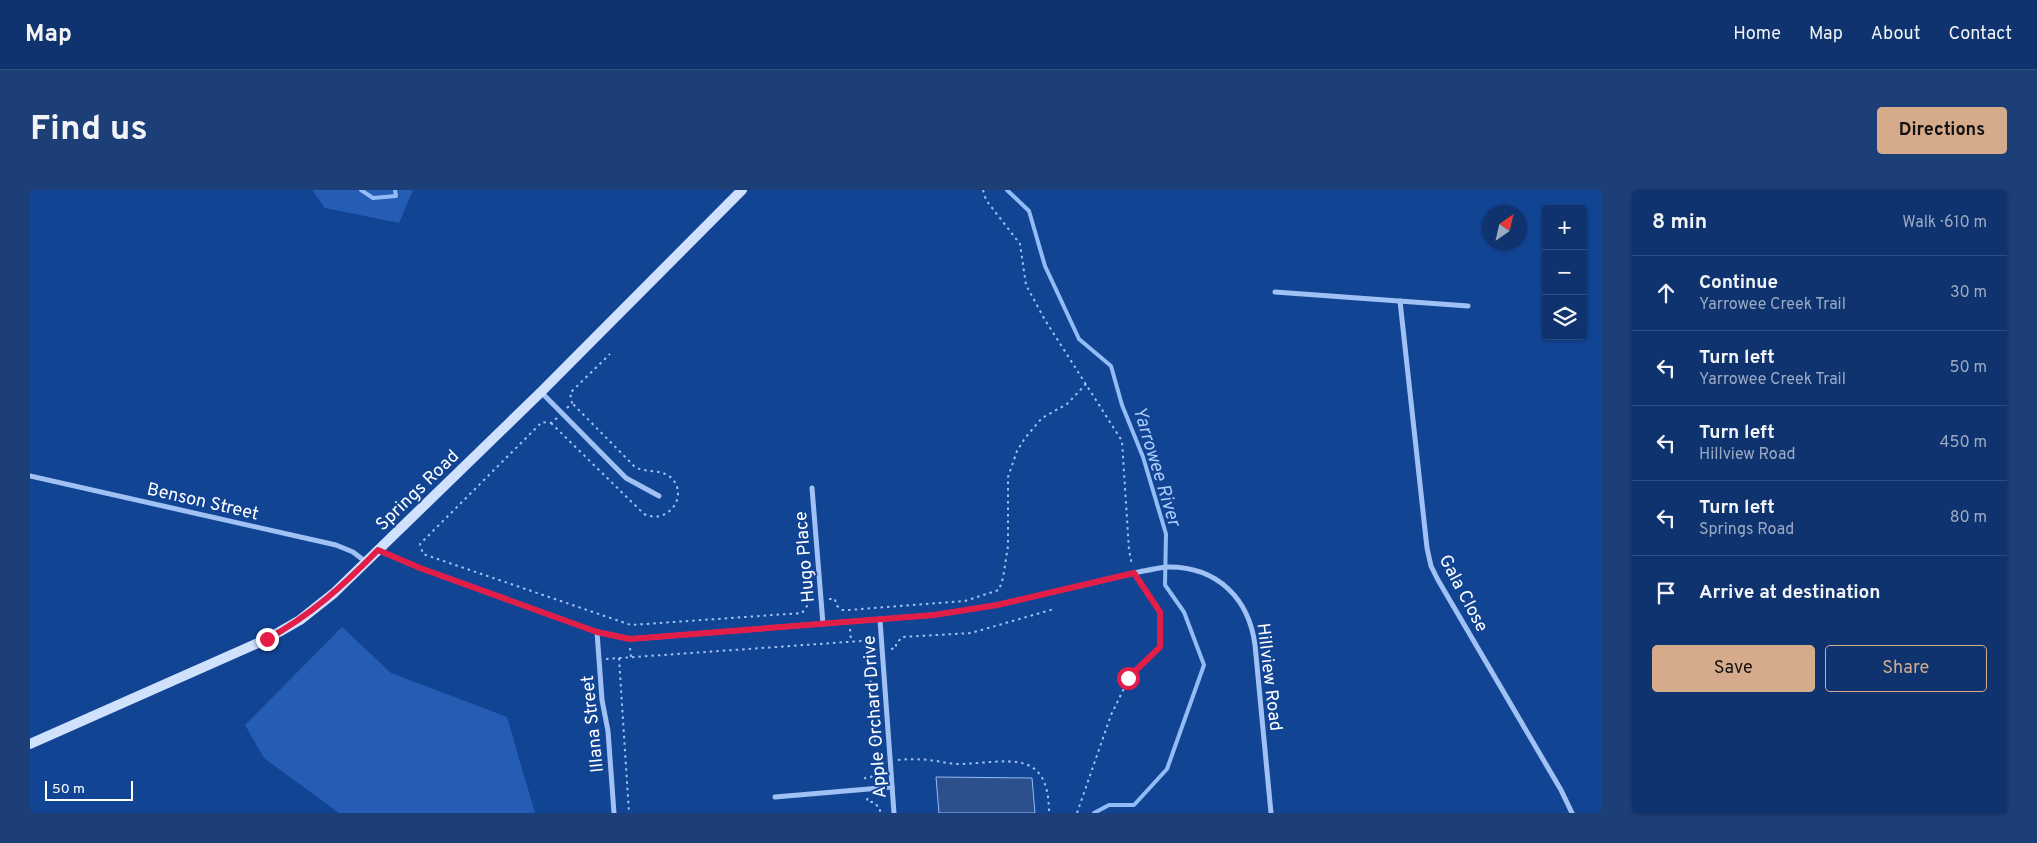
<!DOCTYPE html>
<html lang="en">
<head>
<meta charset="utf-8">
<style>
	:root { --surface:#0e336f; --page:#1c3f77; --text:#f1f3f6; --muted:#9baac3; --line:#2e4e82; --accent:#d6ab8b }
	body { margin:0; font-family:Overpass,sans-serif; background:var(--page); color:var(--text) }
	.controls { position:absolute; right:15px; top:15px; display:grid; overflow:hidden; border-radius:5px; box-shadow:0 1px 4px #0004 }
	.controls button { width:45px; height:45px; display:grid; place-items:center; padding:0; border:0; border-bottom:1px solid var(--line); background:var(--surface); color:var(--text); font:25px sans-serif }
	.compass { position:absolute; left:1452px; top:15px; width:45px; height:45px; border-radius:50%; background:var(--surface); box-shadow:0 1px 4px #0004; rotate:34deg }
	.scale { position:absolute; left:15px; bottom:12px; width:88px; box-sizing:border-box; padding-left:5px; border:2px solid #fff; border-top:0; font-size:14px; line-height:18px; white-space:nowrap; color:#fff; -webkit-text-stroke:4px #124494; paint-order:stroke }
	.stop { position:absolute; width:15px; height:15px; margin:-11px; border:4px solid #e11d48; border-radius:50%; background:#fff }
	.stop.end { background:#e11d48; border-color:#fff; box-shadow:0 1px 5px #0008 }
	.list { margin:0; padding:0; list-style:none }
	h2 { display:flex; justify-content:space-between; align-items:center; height:65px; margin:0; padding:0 20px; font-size:21px }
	h2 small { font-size:16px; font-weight:400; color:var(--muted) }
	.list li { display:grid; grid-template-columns:32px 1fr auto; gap:15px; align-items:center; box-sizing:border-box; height:75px; padding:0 20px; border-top:1px solid var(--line) }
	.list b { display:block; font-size:19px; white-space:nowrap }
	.list p { margin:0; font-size:16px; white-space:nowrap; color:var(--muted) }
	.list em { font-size:16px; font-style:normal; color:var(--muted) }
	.actions { display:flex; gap:10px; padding:15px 20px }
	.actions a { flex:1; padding:11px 0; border:1px solid var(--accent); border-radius:5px; text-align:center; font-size:18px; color:var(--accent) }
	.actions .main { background:var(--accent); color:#111 }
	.icon { flex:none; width:28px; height:28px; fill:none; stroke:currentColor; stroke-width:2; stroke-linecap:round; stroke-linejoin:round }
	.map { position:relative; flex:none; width:1572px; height:623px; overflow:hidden; border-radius:5px }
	header { display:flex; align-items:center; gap:30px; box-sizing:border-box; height:70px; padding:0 25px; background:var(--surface); border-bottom:1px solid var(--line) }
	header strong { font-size:24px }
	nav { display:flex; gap:28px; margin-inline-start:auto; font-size:18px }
	.intro { display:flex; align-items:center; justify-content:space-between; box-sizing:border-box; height:120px; padding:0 30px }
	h1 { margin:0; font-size:35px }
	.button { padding:12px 22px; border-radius:5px; background:var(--accent); color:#111; font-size:18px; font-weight:700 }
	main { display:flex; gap:30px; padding:0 30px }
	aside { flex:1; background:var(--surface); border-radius:5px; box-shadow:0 1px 4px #0004 }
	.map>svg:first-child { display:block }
	.green { fill:#245db3 }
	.water { fill:#2b508c; stroke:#92bcf6 }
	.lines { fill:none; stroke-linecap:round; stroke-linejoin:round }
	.stream { stroke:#92bcf6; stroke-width:4 }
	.path { stroke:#a0c1f3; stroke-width:2; stroke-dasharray:2.5 4; stroke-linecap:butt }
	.street { stroke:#a0c1f3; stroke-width:5 }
	.secondary { stroke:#cfe1fd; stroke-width:10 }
	.route { stroke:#e11d48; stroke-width:6 }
	.labels { text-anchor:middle; stroke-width:4; stroke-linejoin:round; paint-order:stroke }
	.street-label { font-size:18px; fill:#fff; stroke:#124494 }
	.water-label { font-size:19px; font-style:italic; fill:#acccfa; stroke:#124494 }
</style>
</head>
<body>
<header>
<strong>Map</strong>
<nav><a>Home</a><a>Map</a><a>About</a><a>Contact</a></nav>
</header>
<div class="intro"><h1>Find us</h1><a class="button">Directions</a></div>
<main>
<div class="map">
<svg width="1572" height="623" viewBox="0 0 1572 623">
	<rect width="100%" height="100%" fill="#124494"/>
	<g class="green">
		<path d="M282,0H383L369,33L295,18Z"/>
		<path d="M312,437L361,483L477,527L505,623H309L234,568L215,535Z"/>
	</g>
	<path class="water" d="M906,587L1002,588L1005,623H909Z"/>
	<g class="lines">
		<g class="stream">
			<path d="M331,0L343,8L366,6L365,0"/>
			<path d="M977,0L999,21L1015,76L1049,149L1081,176L1092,215L1113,267L1136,344L1135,395L1154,422L1174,475L1137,579L1104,615H1079L1064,623"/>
		</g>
		<g class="path">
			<path d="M953,0L956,10L990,54L996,95L1015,130L1092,251L1099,360L1102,375"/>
			<path d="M537,218L542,213L540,203L580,164"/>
			<path d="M527,228L521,233L512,232L390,354L393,364L601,435L772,423L777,416V411H784"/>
			<path d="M521,233L614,324C639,336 661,303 639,286C629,279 616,283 605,277L542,213"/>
			<path d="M799,409H805L806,415L812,420H819L935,411L969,400L973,388L978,356V287L987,261L995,248L1012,228L1037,214L1056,194"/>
			<path d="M820,439L821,451"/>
			<path d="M600,458L601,467"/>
			<path d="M861,459L866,458V454L872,447L941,443L1024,419"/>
			<path d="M589,468L599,623"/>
			<path d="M576,469L831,451L838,456L847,581L841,587L835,588L836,591"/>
			<path d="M868,570C878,569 888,569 899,570C909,571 919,574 929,574C976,573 1019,556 1019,623"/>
			<path d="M837,608L838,612H843L850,618V623"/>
			<path d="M1047,623L1081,525L1099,488L1130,457V421L1109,390"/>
		</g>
		<g class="street">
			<path d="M1245,102L1438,116"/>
			<path d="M1370,111L1397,358L1401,376L1408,390L1531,600L1542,623"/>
			<path d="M511,202L596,288L629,306"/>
			<path d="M0,286L306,355L323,362L336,372"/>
			<path d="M782,298L793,434"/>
			<path d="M348,360L390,378L567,442L600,449L904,425L967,415L1113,381C1121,380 1131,377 1139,377C1188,377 1219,409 1225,455L1241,623"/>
			<path d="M850,430L864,623"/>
			<path d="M567,442L572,510L578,541L584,623"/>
			<path d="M745,607L862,597"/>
		</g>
		<path class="secondary" d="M0,554L237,449L270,430L304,403L511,202L712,0"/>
	</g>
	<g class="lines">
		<path class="route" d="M237,449C280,426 314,395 348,360L390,378L567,442L600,449L904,425L967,415L1104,383L1130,422V457L1098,488"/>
	</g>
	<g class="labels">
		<g class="street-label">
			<text transform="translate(387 300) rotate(-44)" y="6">Springs Road</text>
			<text transform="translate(173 311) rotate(13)" y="6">Benson Street</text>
			<text transform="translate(774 367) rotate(-95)" y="6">Hugo Place</text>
			<text transform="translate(1434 403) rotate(62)" y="6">Gala Close</text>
			<text transform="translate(1240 487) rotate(83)" y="6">Hillview Road</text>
			<text transform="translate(844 527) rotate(-94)" y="6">Apple Orchard Drive</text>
			<text transform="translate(562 534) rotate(-96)" y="6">Illana Street</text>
		</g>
		<g class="water-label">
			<text transform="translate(1128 276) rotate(73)" y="7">Yarrowee River</text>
		</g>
	</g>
</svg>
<div class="controls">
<button>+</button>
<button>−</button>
<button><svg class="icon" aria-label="layers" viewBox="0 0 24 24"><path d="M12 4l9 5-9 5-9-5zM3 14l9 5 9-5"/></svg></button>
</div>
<svg class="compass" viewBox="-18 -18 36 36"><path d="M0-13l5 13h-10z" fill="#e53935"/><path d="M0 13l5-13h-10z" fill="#9baac3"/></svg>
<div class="scale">50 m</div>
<div class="stop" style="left:1098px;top:488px"></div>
<div class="stop end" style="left:237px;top:449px"></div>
</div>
<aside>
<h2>8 min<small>Walk · 610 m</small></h2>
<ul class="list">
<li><svg class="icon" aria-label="ahead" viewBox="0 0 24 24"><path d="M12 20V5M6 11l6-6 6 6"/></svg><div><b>Continue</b><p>Yarrowee Creek Trail</p></div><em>30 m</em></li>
<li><svg class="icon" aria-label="left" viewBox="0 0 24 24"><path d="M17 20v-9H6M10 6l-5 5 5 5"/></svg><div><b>Turn left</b><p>Yarrowee Creek Trail</p></div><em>50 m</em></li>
<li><svg class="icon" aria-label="left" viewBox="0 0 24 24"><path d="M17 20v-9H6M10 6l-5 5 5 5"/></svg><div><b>Turn left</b><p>Hillview Road</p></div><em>450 m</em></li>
<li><svg class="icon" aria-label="left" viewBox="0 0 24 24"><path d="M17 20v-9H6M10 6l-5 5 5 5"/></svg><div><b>Turn left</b><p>Springs Road</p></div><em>80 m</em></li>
<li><svg class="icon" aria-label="arrive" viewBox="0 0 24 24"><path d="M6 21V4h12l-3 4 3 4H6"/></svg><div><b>Arrive at destination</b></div></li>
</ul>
<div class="actions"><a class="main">Save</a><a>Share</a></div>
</aside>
</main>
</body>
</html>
